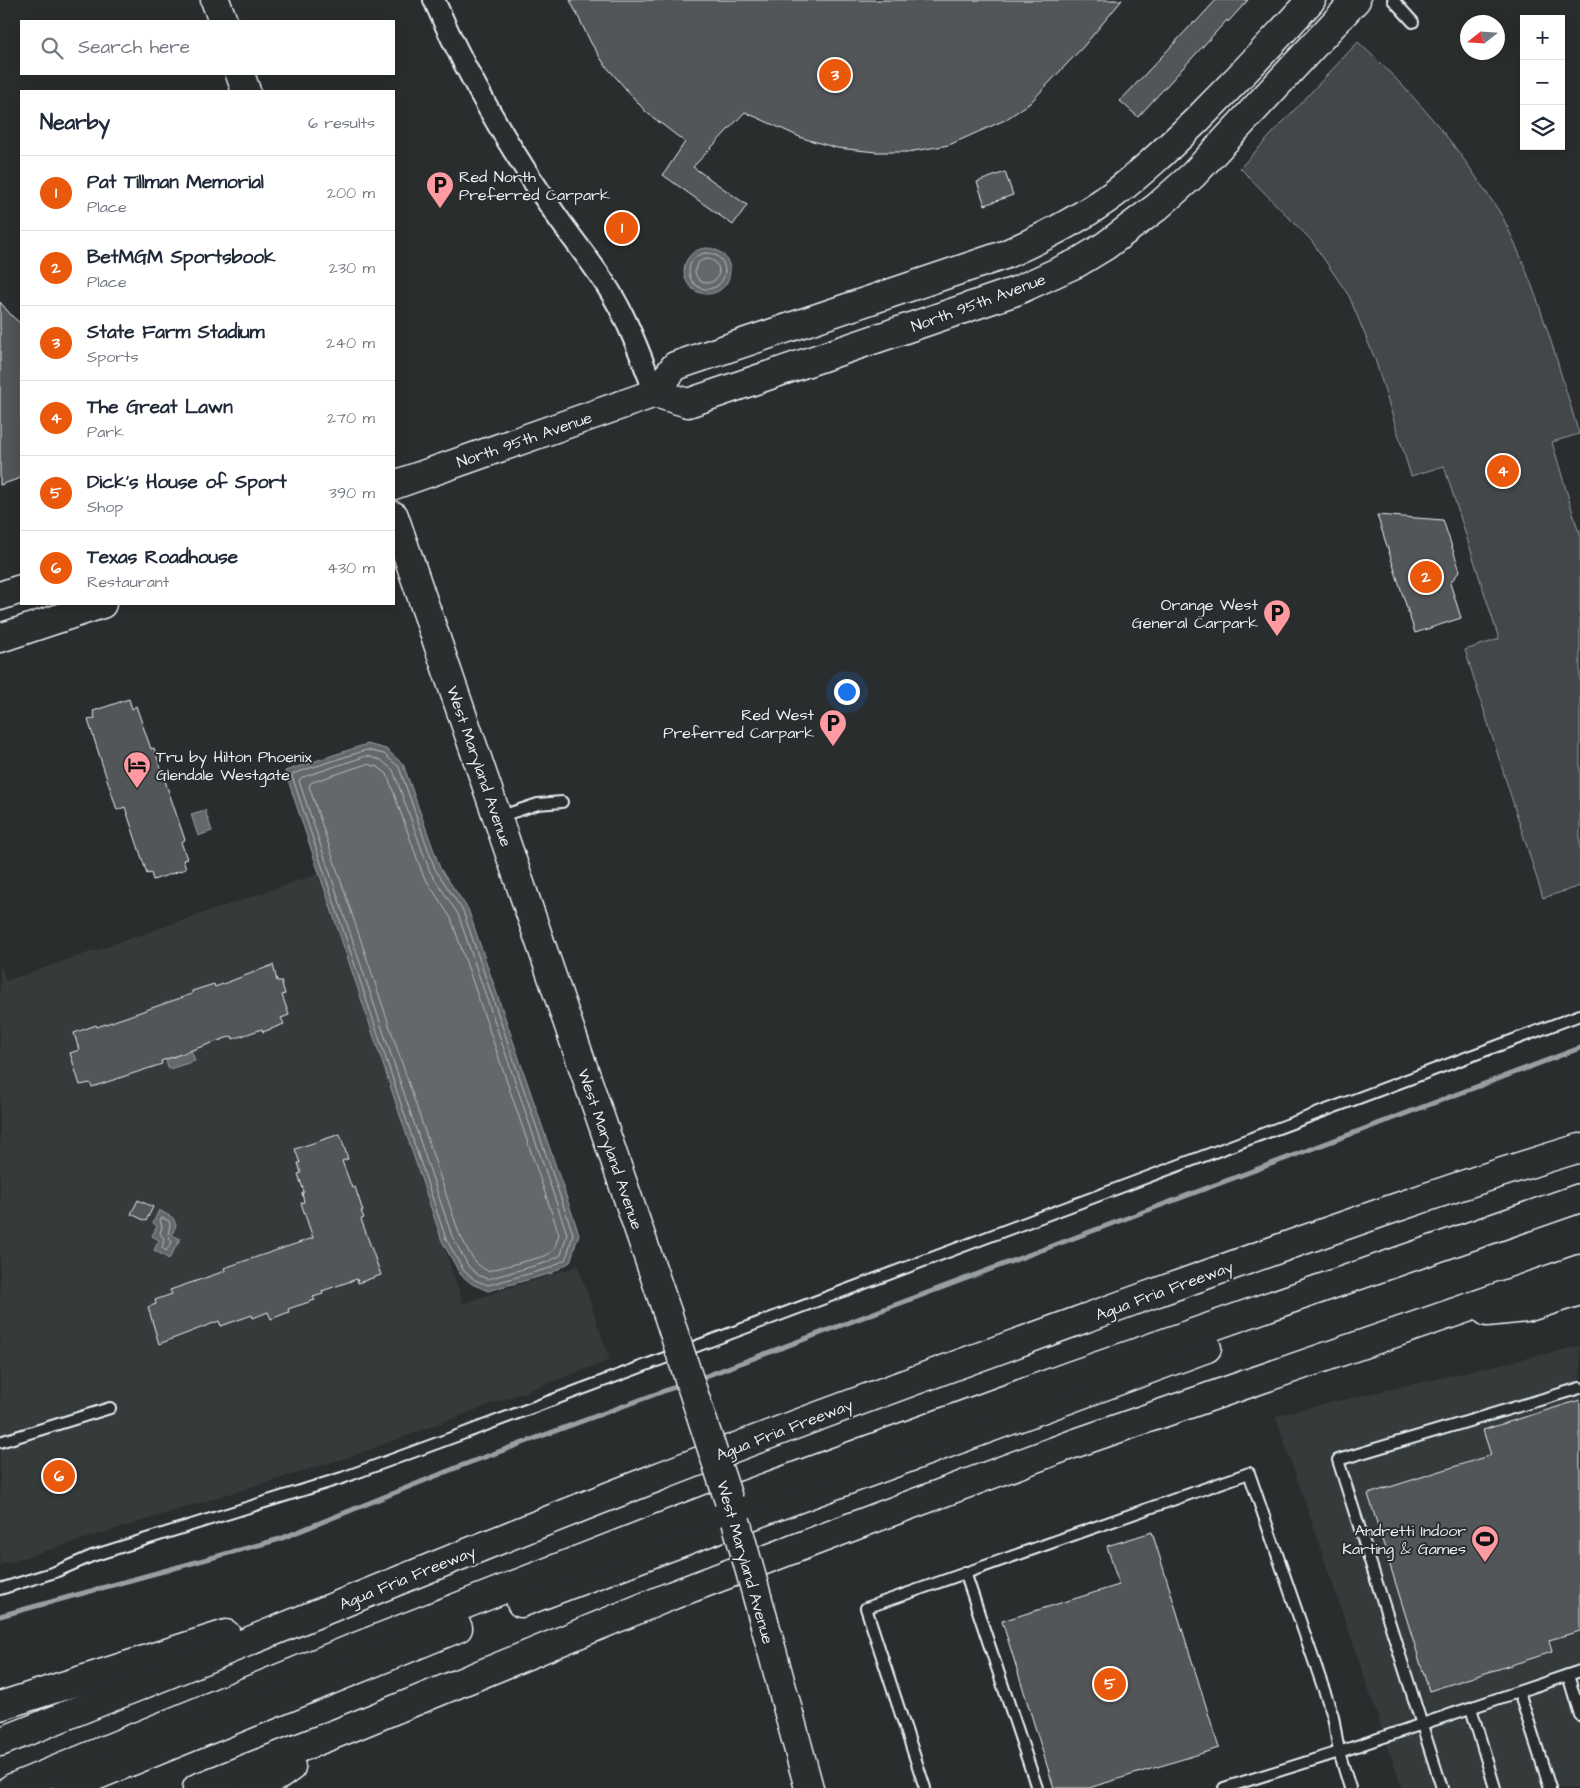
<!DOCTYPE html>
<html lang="en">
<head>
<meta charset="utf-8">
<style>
	:root { --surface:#fff; --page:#f6f6f7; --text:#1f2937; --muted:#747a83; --line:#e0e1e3; --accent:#ea580c }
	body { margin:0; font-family:"Architects Daughter",sans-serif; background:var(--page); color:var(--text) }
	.controls { position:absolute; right:15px; top:15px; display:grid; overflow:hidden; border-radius:0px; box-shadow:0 2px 12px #0003 }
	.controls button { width:45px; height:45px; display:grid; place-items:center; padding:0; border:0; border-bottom:1px solid var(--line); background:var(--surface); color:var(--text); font:25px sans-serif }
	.compass { position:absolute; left:1460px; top:15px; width:45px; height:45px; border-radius:50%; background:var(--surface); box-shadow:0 2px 12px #0003; rotate:253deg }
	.you { position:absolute; left:846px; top:691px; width:18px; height:18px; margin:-12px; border:4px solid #fff; border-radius:50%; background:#1a73e8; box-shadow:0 0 0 8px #1a73e833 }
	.badge { display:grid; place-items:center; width:32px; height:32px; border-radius:50%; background:var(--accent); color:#fff; font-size:16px; font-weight:700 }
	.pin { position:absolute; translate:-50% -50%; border:2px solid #fff; box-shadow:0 1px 5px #0006 }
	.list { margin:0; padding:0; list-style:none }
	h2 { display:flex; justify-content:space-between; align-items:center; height:65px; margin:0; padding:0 20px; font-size:21px }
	h2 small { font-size:16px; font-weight:400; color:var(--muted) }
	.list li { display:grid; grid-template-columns:32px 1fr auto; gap:15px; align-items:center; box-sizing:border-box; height:75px; padding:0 20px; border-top:1px solid var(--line) }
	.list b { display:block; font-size:19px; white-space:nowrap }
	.list p { margin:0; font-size:16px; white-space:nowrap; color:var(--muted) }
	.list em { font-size:16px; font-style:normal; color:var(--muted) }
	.icon { flex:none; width:28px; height:28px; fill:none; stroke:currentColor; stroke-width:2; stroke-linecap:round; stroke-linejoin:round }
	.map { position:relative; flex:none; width:1580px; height:1788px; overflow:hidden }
	.search { position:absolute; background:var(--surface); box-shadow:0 2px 12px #0003; left:20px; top:20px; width:375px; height:55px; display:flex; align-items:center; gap:12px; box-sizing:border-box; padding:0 18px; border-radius:0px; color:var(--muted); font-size:19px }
	.panel { position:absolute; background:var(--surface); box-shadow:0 2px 12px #0003; left:20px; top:90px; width:375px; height:515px; border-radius:0px }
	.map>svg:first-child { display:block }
	.built { fill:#363a3b }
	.green { fill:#424648; stroke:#959ca0 }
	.water { fill:#63686b; stroke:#989fa3 }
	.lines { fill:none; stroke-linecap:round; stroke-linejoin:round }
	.shore { stroke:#b3bac0; stroke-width:1 }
	.stream { stroke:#989fa3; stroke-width:5 }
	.building { fill:#535759; stroke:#e8f1f8 }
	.lane-casing { stroke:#e8f1f8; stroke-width:14 }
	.street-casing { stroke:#e8f1f8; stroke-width:24 }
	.secondary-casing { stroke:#e8f1f8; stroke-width:31 }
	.highway-casing { stroke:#e8f1f8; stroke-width:31 }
	.lane { stroke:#2a2d2e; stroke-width:10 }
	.street { stroke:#2a2d2e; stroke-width:20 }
	.secondary { stroke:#2a2d2e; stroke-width:28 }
	.highway { stroke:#2a2d2e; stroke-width:28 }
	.secondary-bridge-casing { stroke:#e8f1f8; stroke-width:31; stroke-linecap:butt }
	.secondary-bridge { stroke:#2a2d2e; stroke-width:28 }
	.labels { text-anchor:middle; stroke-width:4; stroke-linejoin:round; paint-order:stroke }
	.poi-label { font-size:16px; fill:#e8f1f8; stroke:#2a2d2e; text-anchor:end }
	.street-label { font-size:16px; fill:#e8f1f8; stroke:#2a2d2e }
</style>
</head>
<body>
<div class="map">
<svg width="1580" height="1788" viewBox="0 0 1580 1788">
	<rect width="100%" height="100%" fill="#2a2d2e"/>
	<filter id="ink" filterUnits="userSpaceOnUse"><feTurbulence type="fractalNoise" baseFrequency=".02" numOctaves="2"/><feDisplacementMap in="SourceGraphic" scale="10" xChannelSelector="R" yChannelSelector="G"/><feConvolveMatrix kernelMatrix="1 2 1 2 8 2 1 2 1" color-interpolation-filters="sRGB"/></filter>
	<g filter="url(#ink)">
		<g class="built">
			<path d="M318,874L463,1303L578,1266L610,1360L352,1456L0,1565V964L6,981Z"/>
			<path d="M1580,1346V1788H1402L1276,1417L1286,1413Z"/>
		</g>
		<path class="green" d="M1358,42C1405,85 1448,133 1482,186C1489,197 1497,207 1503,218C1537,287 1557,361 1579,434L1552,442L1578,530H1580V886L1543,898L1465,650L1499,639L1444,466L1411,476L1375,359L1349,296L1311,240L1240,168Z"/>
		<g class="water">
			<circle cx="707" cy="271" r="23"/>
			<path d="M367,744L386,749L403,764L440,868L468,909L579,1234L570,1262L552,1273L488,1291L472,1284L460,1274L442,1241L285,771Z"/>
			<path d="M205,810L212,831L198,836L191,814Z"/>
			<path d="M190,1047L195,1061L169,1069L164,1055Z"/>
			<path d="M159,1210L173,1218L176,1225L172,1235L180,1239L169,1259L154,1250L159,1240L152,1236L157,1226L153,1223Z"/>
		</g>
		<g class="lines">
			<g class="shore">
				<circle cx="707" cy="271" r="18"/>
				<circle cx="707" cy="271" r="12"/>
				<path d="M367,750L384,754L399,767L435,869L463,911L573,1234L566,1259L550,1268L488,1285L475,1280L464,1271L446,1239L292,776L293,774Z"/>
				<path d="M367,756L381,760L393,770L430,872L458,914L567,1234L561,1255L548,1262L488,1279L478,1275L469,1267L452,1236L299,781L301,778Z"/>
				<path d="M367,764L378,767L387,774L423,875L451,918L559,1234L554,1250L545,1256L488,1271C472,1264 467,1247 459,1233L309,786L311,783Z"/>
				<path d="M163,1218L169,1221L170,1225L168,1235L172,1242L166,1251L162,1248L164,1239L160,1233L162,1227L160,1220Z"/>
			</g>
			<g class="stream">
				<path d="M698,1379L1580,1048"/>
				<path d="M0,1616L280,1539L463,1465L683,1384"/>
			</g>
		</g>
		<g class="building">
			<path d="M570,0H1122L1083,47L1030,103L1005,120L949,145L908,152H876L837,148L802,138L745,112L693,167L747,205L733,225L663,175L685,142L646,112L605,65L591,43Z"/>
			<path d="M1216,0H1248L1228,22L1227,20L1138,117L1120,101L1194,22L1195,23Z"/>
			<path d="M1005,172L1013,195L985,205L977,182Z"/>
			<path d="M0,302L12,316L21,324V478L0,485Z"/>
			<path d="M1377,515L1443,520L1460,571L1450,583L1461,618L1415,633Z"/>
			<path d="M129,699L132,709L136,706L151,749L154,748L185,840L181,842L187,859L183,860L186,869L153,880L151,873L147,874L125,807L117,810L88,720L95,718L93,711Z"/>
			<path d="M273,965L277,981H281L285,994L282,995L289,1015L281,1018L284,1024L263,1032L262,1029L233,1039L232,1036L161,1061L162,1064L92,1087L90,1083L80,1085L70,1053L79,1050L74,1033L96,1025L97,1027L192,994V991L214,984L215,987Z"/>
			<path d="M340,1134L348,1159L342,1161L352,1188L355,1187L363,1211H361L364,1218L361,1219L381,1275L358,1283L357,1279L322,1291L323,1294L313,1297L315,1300L288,1309L289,1312L271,1319L268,1312L253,1318L252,1315L221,1326L219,1321L159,1344L148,1307L156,1304L155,1300L172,1294L170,1290L225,1271L224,1268L313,1238L301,1203L304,1202L302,1193L304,1192L298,1174L301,1173L298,1163H300L295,1149Z"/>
			<path d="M138,1200L153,1207L146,1221L131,1214Z"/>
			<path d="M1580,1400V1631L1549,1640L1552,1652L1429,1691L1368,1494L1491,1455L1483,1430Z"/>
			<path d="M1152,1532L1219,1748L1089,1788H1054L1002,1621L1119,1585L1107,1546Z"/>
		</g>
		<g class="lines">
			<g class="lane-casing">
				<g id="lane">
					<path d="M1393,0L1413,22"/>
					<path d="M498,817L538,804L562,802"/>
					<path d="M0,1442L110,1408"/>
					<path d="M965,1572L1037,1788"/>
					<path d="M0,1589L55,1572L92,1556L342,1478L462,1434L1580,1015"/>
					<path d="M1568,1675L1580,1715"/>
					<path d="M1519,1692L1550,1788"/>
					<path d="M1471,1708L1495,1788"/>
					<path d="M925,1788L866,1608L1249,1473L1333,1716L1339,1752L1350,1788"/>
					<path d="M1224,1788L1339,1752L1580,1671"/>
					<path d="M1442,1788L1338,1460L1580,1388"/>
				</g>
			</g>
			<g class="street-casing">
				<path id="street" d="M434,0C467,76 510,150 558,218C579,248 603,276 620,309C634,336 644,365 655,393"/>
			</g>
			<g class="secondary-casing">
				<g id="secondary">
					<path d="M215,0L223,21"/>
					<path d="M240,74L246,91"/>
					<path d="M655,393L688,403L1016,291L1077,263L1105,246L1157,207L1193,175L1356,0"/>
					<path d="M394,485L655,393L675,366L1004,255C1043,238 1080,219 1114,194C1143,172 1170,146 1196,121C1236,81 1273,42 1311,0"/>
					<path d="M394,516L667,1312"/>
					<path d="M0,596L21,589"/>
					<path d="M0,638L102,604"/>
					<path d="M765,1625L809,1788"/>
				</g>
			</g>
			<g class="highway-casing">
				<g id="highway">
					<path d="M1487,1312L1526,1308L1580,1291"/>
					<path d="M521,1603L764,1511L1207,1348"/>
					<path d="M0,1706L226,1634"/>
					<path d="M0,1742C218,1655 435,1564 653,1479C819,1414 987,1354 1155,1293C1295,1243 1437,1191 1580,1148"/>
					<path d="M12,1788L351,1649L729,1501L1070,1376L1580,1198"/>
					<path d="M66,1788L458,1628"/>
					<path d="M197,1788L350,1728L673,1595L883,1515L1073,1444L1580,1269"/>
					<path d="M250,1788L280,1775L291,1767"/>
				</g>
			</g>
			<use href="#lane" class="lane"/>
			<use href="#street" class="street"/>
			<use href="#secondary" class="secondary"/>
			<use href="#highway" class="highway"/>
			<g class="secondary-bridge-casing">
				<g id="secondary-bridge">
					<path d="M667,1312L729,1501"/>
					<path d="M736,1521L765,1625"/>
				</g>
			</g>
			<use href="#secondary-bridge" class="secondary-bridge"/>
		</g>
	</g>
	<defs>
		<g id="parking-pin" transform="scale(1.4375)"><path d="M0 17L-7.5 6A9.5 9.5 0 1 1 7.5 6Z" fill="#ff9aa2" stroke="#2a2d2e"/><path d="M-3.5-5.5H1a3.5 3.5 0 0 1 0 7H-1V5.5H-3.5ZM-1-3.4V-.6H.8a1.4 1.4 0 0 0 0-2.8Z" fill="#111"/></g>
		<g id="hotel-pin" transform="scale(1.4375)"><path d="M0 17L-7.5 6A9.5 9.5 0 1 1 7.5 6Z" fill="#ff9aa2" stroke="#2a2d2e"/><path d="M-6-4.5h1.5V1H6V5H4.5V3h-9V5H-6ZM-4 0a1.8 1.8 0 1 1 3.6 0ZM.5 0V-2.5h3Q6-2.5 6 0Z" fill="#111"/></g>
		<g id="stadium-pin" transform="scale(1.4375)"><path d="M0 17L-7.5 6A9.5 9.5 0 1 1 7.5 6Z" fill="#ff9aa2" stroke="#2a2d2e"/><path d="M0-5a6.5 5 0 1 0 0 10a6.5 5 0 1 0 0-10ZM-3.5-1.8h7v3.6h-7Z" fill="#111"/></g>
	</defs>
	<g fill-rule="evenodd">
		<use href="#parking-pin" x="440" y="185"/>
		<use href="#parking-pin" x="1277" y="613"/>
		<use href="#parking-pin" x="833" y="723"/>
		<use href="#hotel-pin" x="137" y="765"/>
		<use href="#stadium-pin" x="1485" y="1539"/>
	</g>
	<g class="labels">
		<g class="poi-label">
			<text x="459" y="182" text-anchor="start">Red North<tspan x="459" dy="18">Preferred Carpark</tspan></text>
			<text x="1258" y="610">Orange West<tspan x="1258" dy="18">General Carpark</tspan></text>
			<text x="814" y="720">Red West<tspan x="814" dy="18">Preferred Carpark</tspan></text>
			<text x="156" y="762" text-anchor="start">Tru by Hilton Phoenix<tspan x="156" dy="18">Glendale Westgate</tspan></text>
			<text x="1466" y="1536">Andretti Indoor<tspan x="1466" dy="18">Karting &amp; Games</tspan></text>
		</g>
		<g class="street-label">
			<text transform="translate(978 302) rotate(-20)" y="6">North 95th Avenue</text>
			<text transform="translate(524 439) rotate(-19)" y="6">North 95th Avenue</text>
			<text transform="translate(480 766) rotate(71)" y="6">West Maryland Avenue</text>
			<text transform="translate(611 1149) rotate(71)" y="6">West Maryland Avenue</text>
			<text transform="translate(1164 1290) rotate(-20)" y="6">Agua Fria Freeway</text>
			<text transform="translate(784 1429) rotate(-21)" y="6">Agua Fria Freeway</text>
			<text transform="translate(746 1562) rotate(74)" y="6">West Maryland Avenue</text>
			<text transform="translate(407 1577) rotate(-22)" y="6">Agua Fria Freeway</text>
		</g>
	</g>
</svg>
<div class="controls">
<button>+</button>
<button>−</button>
<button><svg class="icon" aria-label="layers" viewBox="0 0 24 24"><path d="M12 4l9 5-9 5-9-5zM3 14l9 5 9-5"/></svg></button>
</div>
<svg class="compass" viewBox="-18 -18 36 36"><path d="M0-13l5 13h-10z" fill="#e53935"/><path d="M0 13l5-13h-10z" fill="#747a83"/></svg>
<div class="you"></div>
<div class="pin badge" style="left:622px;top:228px">1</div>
<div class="pin badge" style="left:1426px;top:577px">2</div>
<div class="pin badge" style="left:835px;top:75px">3</div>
<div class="pin badge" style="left:1503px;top:471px">4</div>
<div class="pin badge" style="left:1110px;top:1684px">5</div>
<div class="pin badge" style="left:59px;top:1476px">6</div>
<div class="search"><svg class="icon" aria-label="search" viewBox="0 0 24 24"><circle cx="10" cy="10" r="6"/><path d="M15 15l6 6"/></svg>Search here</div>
<section class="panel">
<h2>Nearby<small>6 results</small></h2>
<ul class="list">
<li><span class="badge">1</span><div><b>Pat Tillman Memorial</b><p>Place</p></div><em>200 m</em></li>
<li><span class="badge">2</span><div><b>BetMGM Sportsbook</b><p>Place</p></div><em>230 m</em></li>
<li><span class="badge">3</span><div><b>State Farm Stadium</b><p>Sports</p></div><em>240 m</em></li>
<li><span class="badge">4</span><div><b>The Great Lawn</b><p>Park</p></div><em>270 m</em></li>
<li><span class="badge">5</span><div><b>Dick's House of Sport</b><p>Shop</p></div><em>390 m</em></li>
<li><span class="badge">6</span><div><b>Texas Roadhouse</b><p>Restaurant</p></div><em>430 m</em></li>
</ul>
</section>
</div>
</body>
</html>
